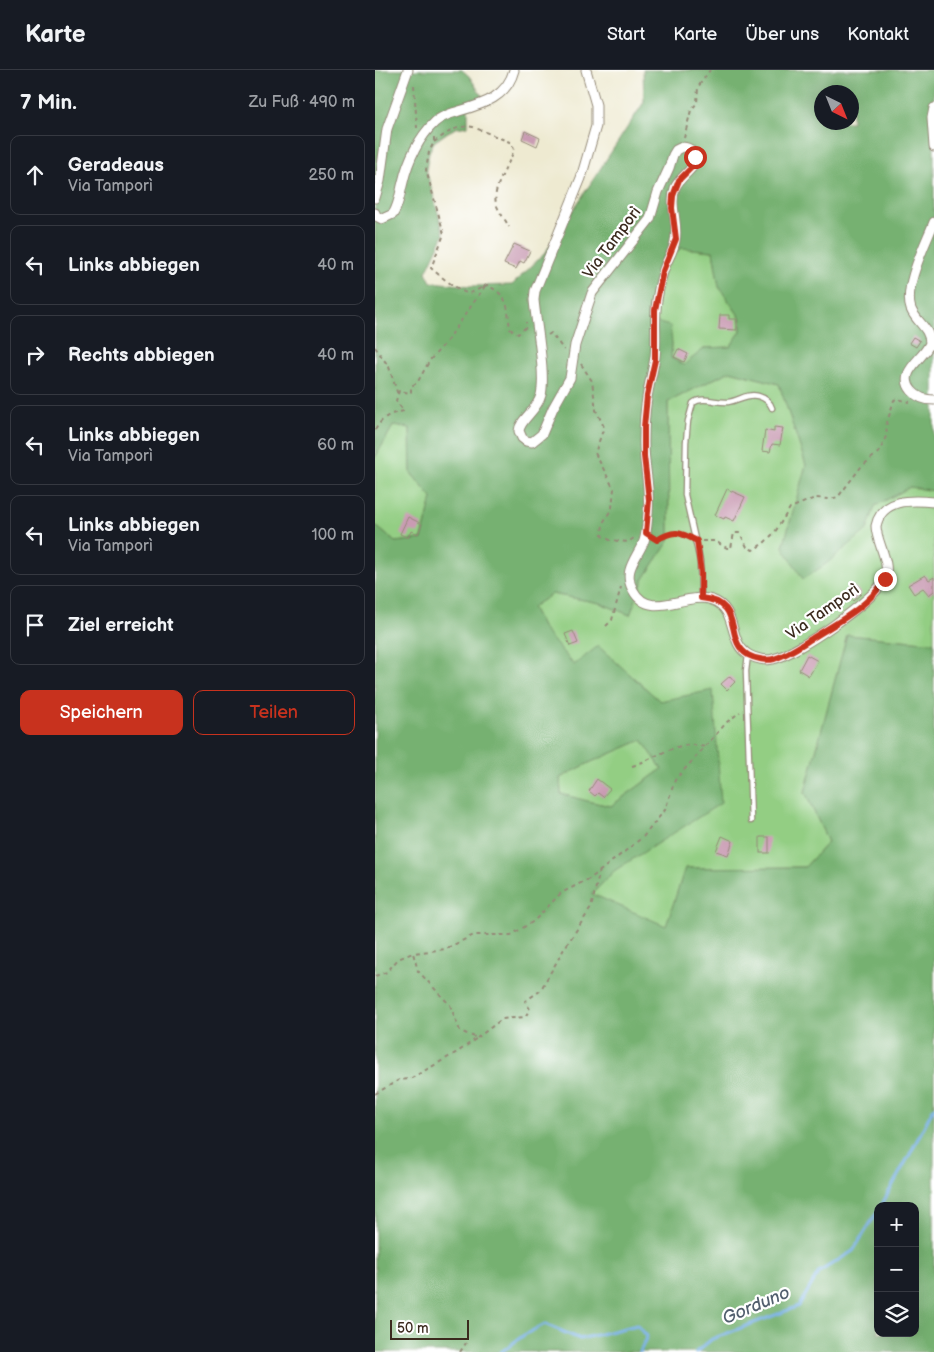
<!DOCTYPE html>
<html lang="de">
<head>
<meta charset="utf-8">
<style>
	:root { --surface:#171b24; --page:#20242c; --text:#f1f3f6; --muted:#9ea1a6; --line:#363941; --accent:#c8321e }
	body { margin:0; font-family:"Balsamiq Sans",sans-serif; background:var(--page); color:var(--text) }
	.controls { position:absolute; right:15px; bottom:15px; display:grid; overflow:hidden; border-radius:10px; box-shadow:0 5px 20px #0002 }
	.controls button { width:45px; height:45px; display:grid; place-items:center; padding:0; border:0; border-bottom:1px solid var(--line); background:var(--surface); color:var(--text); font:25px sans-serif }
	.compass { position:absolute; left:439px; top:15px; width:45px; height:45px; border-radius:50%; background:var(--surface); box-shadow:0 5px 20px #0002; rotate:137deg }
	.scale { position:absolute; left:15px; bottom:12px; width:79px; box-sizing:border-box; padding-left:5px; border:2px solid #3b2a1e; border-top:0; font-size:14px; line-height:18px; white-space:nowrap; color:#3b2a1e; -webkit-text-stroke:4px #fff; paint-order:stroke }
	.stop { position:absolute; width:15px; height:15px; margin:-11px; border:4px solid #c8321e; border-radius:50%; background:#fff }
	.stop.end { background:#c8321e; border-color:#fff; box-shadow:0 1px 5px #0008 }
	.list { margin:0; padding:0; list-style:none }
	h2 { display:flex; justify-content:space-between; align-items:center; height:65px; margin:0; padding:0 20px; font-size:21px }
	h2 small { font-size:16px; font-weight:400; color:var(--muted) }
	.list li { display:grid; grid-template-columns:32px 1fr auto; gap:15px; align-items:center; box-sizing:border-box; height:80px; margin:0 10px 10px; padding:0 10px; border:1px solid var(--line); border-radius:10px }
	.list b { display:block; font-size:19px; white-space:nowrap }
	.list p { margin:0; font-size:16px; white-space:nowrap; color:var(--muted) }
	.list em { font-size:16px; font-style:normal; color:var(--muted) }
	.actions { display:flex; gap:10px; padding:15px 20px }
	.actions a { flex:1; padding:11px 0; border:1px solid var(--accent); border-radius:10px; text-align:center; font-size:18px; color:var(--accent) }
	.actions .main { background:var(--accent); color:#fff }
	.icon { flex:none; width:28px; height:28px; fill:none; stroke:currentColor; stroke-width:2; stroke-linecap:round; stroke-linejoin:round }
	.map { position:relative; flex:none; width:559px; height:1282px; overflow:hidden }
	header { display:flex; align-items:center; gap:30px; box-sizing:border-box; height:70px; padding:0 25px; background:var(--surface); border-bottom:1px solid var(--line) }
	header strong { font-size:24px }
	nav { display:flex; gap:28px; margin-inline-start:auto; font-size:18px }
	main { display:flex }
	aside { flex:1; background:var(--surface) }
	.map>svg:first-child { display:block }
	.green { fill:#93ce83; stroke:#677c50 }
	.forest { fill:#76b171; stroke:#586e48; fill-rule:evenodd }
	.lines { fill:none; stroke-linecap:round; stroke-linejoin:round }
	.stream { stroke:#75aee5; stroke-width:3 }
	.building { fill:#c99bb3 }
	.lane-casing { stroke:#948a78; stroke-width:7 }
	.street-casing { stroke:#948a78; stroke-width:11 }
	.path { stroke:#948a78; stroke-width:2; stroke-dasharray:4 4; stroke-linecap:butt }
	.lane { stroke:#fff; stroke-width:4.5 }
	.street { stroke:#fff; stroke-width:9 }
	.route { stroke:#c8321e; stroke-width:6 }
	.labels { text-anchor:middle; stroke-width:4.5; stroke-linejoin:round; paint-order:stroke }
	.street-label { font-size:16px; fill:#3b2a1e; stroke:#fff }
	.water-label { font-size:18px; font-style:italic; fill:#525f6e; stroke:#fff }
</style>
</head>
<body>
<header>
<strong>Karte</strong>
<nav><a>Start</a><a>Karte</a><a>Über uns</a><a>Kontakt</a></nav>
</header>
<main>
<aside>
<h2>7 Min.<small>Zu Fuß · 490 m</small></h2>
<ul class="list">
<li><svg class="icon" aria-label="ahead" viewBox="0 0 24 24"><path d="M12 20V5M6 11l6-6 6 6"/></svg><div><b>Geradeaus</b><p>Via Tamporì</p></div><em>250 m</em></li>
<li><svg class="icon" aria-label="left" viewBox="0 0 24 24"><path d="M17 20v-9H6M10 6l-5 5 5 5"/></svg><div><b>Links abbiegen</b></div><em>40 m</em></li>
<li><svg class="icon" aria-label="right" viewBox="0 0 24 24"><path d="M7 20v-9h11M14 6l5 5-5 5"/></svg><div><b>Rechts abbiegen</b></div><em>40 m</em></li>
<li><svg class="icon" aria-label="left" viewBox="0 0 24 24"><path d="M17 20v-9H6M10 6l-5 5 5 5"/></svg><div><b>Links abbiegen</b><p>Via Tamporì</p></div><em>60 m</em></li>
<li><svg class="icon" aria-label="left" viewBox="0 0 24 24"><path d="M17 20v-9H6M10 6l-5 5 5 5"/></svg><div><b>Links abbiegen</b><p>Via Tamporì</p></div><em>100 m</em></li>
<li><svg class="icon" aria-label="arrive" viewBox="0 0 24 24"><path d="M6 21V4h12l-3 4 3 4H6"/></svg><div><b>Ziel erreicht</b></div></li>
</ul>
<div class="actions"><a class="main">Speichern</a><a>Teilen</a></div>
</aside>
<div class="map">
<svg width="559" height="1282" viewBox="0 0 559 1282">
	<rect width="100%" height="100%" fill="#fff"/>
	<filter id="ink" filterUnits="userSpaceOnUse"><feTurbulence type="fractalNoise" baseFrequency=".02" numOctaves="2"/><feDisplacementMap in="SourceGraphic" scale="10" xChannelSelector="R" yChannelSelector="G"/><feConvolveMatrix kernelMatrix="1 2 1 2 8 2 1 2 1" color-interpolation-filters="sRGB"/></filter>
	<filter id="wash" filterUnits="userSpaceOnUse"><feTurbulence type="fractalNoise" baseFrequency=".0096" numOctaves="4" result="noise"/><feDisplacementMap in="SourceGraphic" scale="20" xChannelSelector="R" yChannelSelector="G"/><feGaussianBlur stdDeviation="1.12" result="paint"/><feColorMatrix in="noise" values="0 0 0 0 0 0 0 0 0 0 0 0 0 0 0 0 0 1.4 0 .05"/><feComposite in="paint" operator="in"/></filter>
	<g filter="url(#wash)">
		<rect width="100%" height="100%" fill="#eeead1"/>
		<g class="green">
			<path d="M307,178L338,181L344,217L365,247L366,261L355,277L330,278L309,295L296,288L297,273L276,251L287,188Z"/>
			<path d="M355,301L404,314L431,395L408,477L492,460L500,436L535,417L559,421V573L472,565L430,722L453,772L430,797L310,798L291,857L217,824L239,801L338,621L285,631L223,577L199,595L168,559L157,537L177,524L225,533L255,545L268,510L294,471L293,332Z"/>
			<path d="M18,356L35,358L36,403L57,428L47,469L20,472L0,455V388Z"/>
			<path d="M267,670L287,699L236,736L216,732L186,724L185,708L214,693Z"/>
		</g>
		<path class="forest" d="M0,0H87L94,6L111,32L93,38V56L81,58L73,62L59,72L54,82L51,100L69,164L51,202L56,212L96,216L137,215L170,183L269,32L268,0H559V421L535,417L500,436L492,460L451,494L428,509L408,477L431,395L404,314L355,301L293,332L294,471L268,510L255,545L225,533L177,524L157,537L168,559L199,595L223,576L285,631L338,620L346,733L239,801L217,824L291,856L310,798L430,797L453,772L430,722L472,565L559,573V1282H0V455L20,472L47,469L57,428L36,403L35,358L18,356L0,388ZM447,22H477V52H447ZM307,178L338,181L344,217L365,247L366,261L355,277L330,278L309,295L296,288L297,273L295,256L276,251L287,188ZM267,670L287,699L236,736L216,732L186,724L185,708L214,693ZM503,1136H540V1263H503Z"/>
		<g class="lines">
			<g class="stream">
				<path d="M506,1136L534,1086L559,1037"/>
				<path d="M126,1282L149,1265L170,1254L205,1269L262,1255L272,1266L265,1282"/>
				<path d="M321,1282L337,1269L424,1236L444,1202L478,1181L503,1141"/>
			</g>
		</g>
		<g id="blocks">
			<g class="building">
				<path d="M150,61L165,68L162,76L147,69Z"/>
				<path d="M139,174L155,181L149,193L145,191L141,199L129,194Z"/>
				<path d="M345,245H354V249H362V260L344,259Z"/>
				<path d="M538,267L545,271L541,277L534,273Z"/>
				<path d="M303,279L313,284L309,292L299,287Z"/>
				<path d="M399,357L408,358L405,375L397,374L395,382L387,381L390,360L399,362Z"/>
				<path d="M352,419L370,427L359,451L350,447L349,449L340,445Z"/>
				<path d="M33,447L47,454L43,464L36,461L33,468L25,464Z"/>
				<path d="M550,505L554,510L559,507V521L554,525L548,518L539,524L533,515Z"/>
				<path d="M480,517L486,524L478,531L472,524Z"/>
				<path d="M198,561L203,573L195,576L190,564Z"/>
				<path d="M432,585L443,591L434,606L424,600Z"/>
				<path d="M355,606L360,612L352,620L346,614Z"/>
				<path d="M222,709L235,719L228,727L223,723L220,726L214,721Z"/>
				<path d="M347,766L358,771L353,785L341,781Z"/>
				<rect x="385" y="767" width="9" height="16"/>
			</g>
		</g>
	</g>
	<g filter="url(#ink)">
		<use href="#blocks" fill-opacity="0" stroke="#948a78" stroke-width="1"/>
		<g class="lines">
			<g class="lane-casing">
				<g id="lane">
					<path d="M326,528L325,491L310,425L311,372L313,351L318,333C328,326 341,333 353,332C363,331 372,323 383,326C390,328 395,332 397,338"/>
					<path d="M373,585L371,601L376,751"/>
				</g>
			</g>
			<g class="street-casing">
				<g id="street">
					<path d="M211,0L221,35V56L206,108L160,221L159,230C161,254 171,303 166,325C162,341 145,349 144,361L147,368L151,371L157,372L167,364L178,338L195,308L200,275L217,223L275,149L283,122L294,98L298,85L301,80L307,77C316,77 321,84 320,93C315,102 304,108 300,118C294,137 304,154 300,171C299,179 294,187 291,194C286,205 284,218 282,230C279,249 282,268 280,287C278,301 274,314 272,328C270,341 269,355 269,369C268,394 276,418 273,443C272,452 272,462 269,471C262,488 247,501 258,520C275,552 311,521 337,530C364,539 352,573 374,585C381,589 391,591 398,589C420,585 502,529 510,508C516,492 501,472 501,456C507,428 536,430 559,432"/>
					<path d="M559,38L557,48L559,77"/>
					<path d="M0,128L5,111L12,59L33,0"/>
					<path d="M0,143L1,146L7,149L18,144C24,135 25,123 28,112C33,90 44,67 60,52C68,45 75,44 84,41C109,34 132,27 139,0"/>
					<path d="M559,152C551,173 528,217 536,239C541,252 555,258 555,273C549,289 521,302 537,321C543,328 550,330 559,330"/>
				</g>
			</g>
			<g class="path">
				<path d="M39,15L42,58"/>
				<path d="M59,67V72L54,82L51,100L69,164L56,198C61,203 86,223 93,223C98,223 107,217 112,215C135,227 132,236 135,259L143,264L151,257V252"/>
				<path d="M309,68L316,40L322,33L323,17L335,0"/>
				<path d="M59,72C71,64 82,54 98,57L137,73L139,80C134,95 117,118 121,133C123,141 130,149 134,157"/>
				<path d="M173,265L176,263L189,280"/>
				<path d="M0,277L14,297L23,325"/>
				<path d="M206,294L217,311L221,340L229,357L220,383L239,419L237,438L228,453L227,466L235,470L253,472L259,468"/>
				<path d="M0,360C8,347 13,344 29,341L21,331L24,321L36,323V316L42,313L55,290L72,271L110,216"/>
				<path d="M279,467L282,470C292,463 299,461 311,465"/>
				<path d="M327,471H340L352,478H356L359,463H365L372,477L378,480L389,473L400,462L415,438L440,428L455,429L463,427L486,397L505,381L512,364L511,356L519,330L522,329L535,332"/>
				<path d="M231,556L237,550L246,517"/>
				<path d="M257,696C276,690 292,678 311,675C317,674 325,676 331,677"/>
				<path d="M0,906L12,902L23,889L38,883"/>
				<path d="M102,968L127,949L150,947L155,939L150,931L165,921L189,879L216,838L225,800"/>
				<path d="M0,1024L24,1010L35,1009L84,981L102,968L85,961L75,935L43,901L38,883L70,879L99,865H136L159,851L186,823L216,808L268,767L290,740L300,710L352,652L365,642"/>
				<path d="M85,1282L91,1273"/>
			</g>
			<use href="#lane" class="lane"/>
			<use href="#street" class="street"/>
		</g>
	</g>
	<g class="lines" filter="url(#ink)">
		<path class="route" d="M320,87L318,96L304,110L298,126L297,138L301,169L288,201L280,240V290L272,326L269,357V386L274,430L271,463L282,470C299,459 305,462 322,471L326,503V528C371,532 348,570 373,585C380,589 392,591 399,589C412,585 425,576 436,569C461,553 495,536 510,509"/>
	</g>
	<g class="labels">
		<g class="street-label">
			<text transform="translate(236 172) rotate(-53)" y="6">Via Tamporì</text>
			<text transform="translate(447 541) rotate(-35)" y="6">Via Tamporì</text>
		</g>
		<g class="water-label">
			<text transform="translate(381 1235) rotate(-23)" y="6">Gorduno</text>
		</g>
	</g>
</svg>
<div class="controls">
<button>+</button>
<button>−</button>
<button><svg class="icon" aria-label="layers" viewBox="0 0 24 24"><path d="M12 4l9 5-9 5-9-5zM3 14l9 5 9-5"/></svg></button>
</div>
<svg class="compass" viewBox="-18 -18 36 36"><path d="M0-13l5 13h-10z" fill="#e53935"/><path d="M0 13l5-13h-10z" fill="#9ea1a6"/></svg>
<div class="scale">50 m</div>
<div class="stop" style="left:320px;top:87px"></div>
<div class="stop end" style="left:510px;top:509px"></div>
</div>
</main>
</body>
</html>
